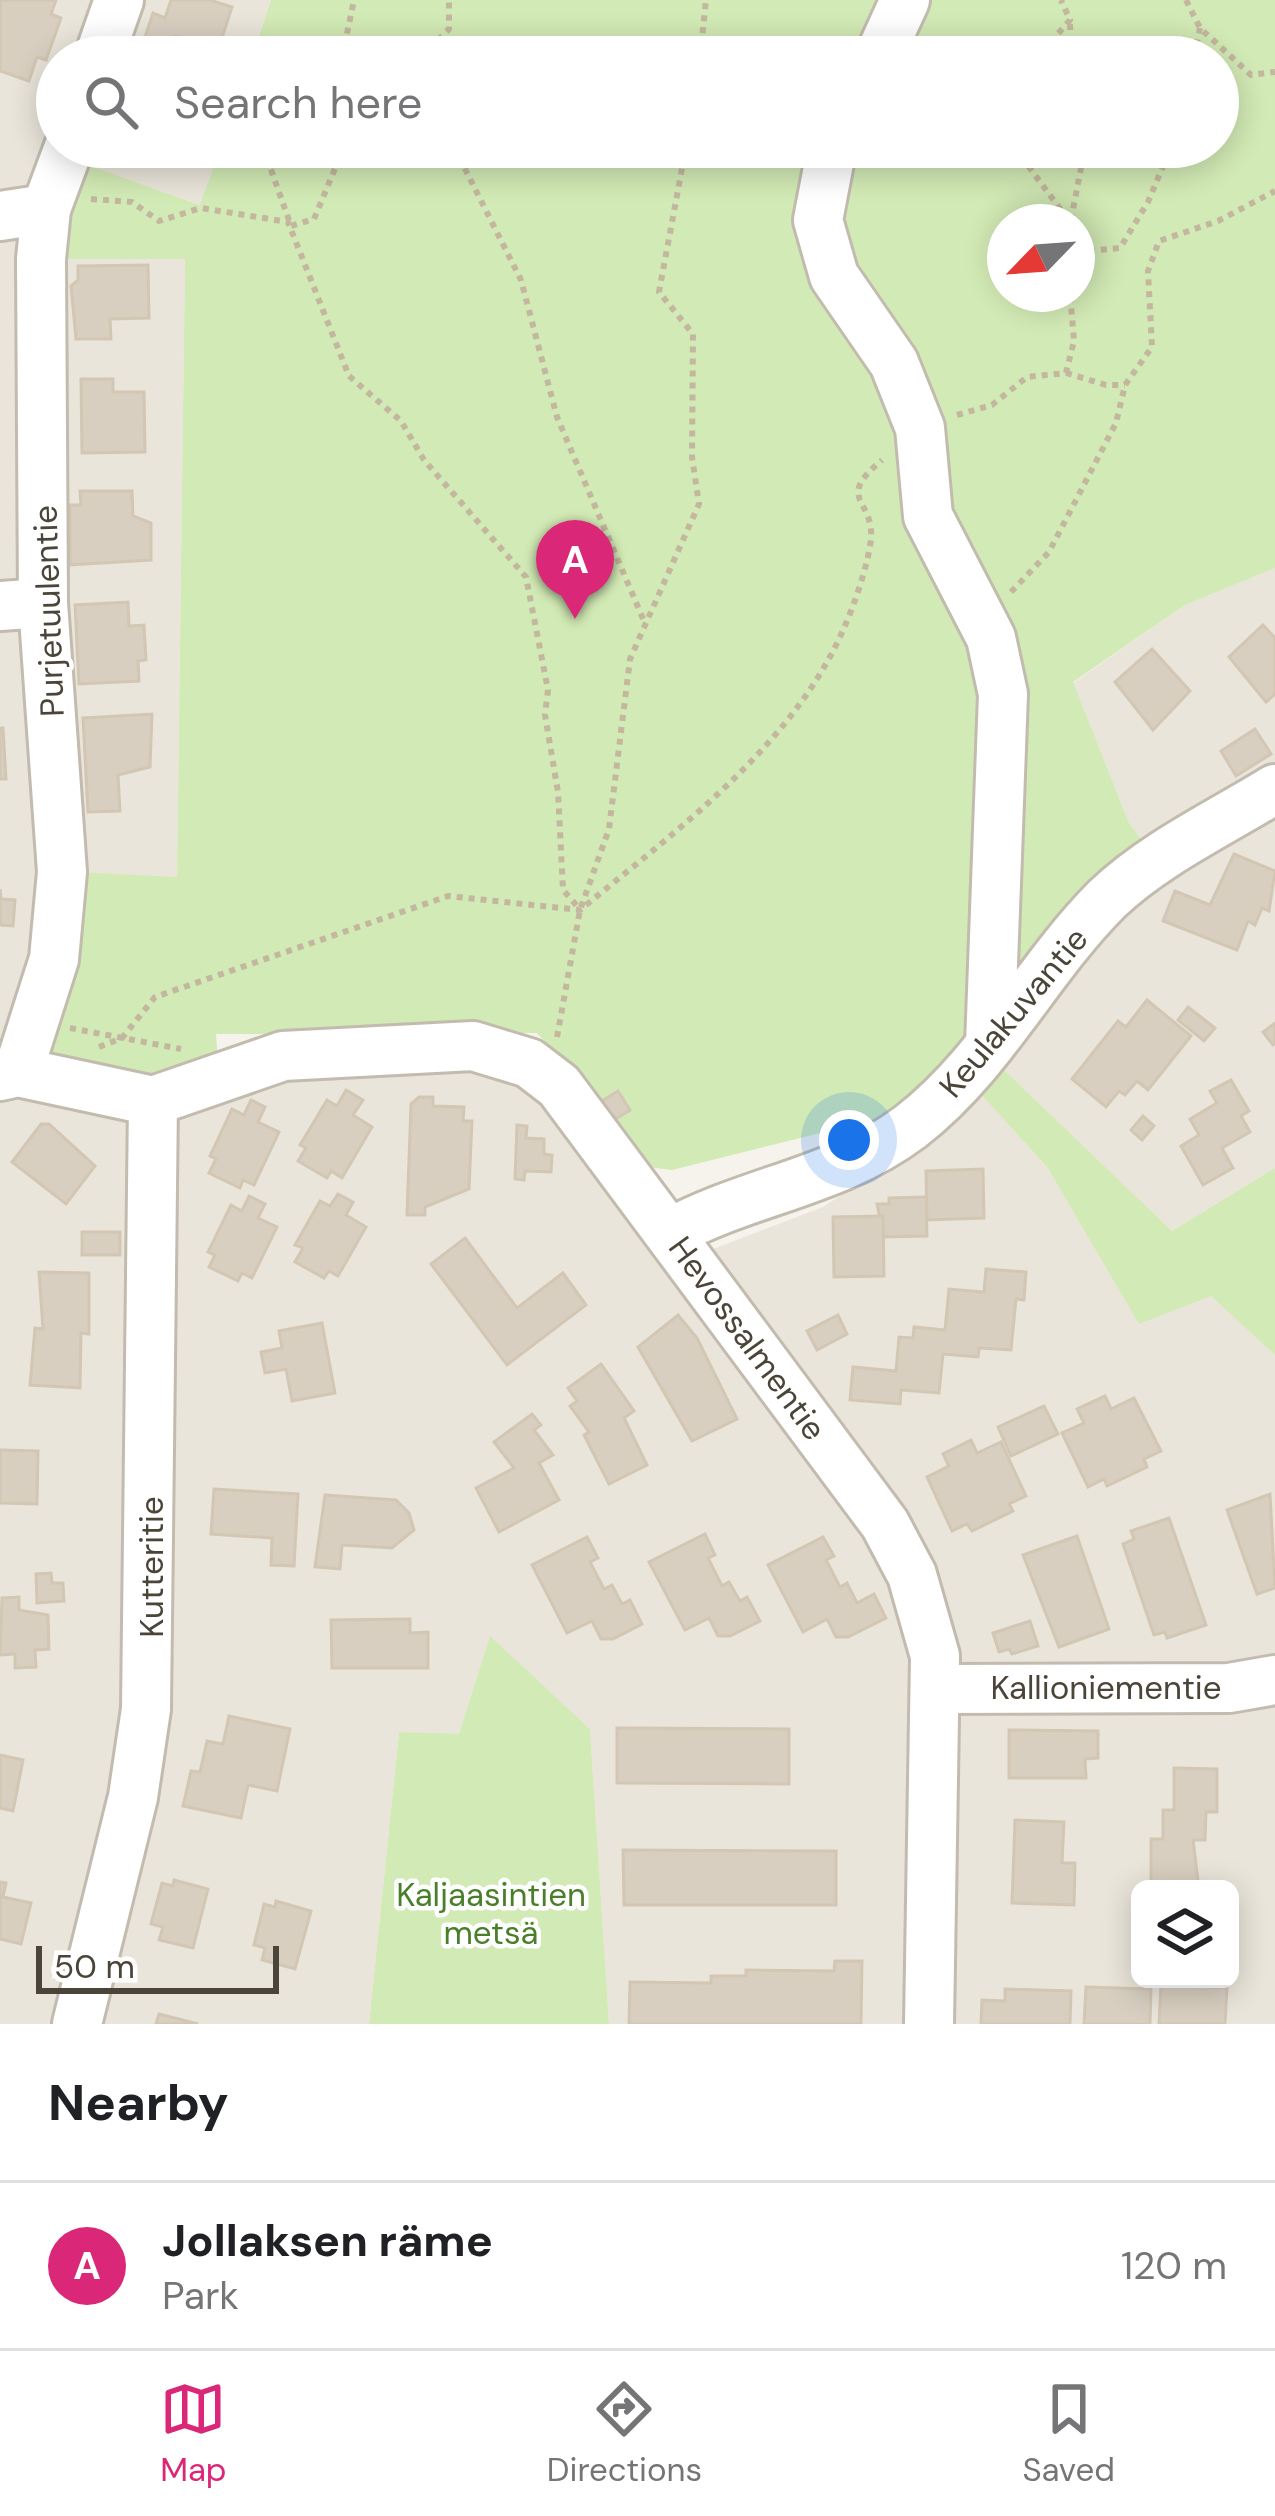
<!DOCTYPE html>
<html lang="en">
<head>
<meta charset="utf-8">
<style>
	:root { --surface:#fff; --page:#f6f6f6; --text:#202124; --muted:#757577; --line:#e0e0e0; --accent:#db2777 }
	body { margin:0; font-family:"DM Sans",sans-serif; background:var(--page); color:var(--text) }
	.controls { position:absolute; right:36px; bottom:36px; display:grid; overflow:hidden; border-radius:18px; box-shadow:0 6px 30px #0003 }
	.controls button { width:108px; height:108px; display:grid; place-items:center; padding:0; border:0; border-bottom:3px solid var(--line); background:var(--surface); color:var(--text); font:60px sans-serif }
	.compass { position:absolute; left:987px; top:204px; width:108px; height:108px; border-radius:50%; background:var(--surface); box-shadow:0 6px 30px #0003; rotate:245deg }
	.scale { position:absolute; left:36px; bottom:30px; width:243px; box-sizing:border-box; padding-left:12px; border:6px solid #4b4439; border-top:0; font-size:33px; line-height:42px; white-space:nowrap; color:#4b4439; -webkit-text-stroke:9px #fff; paint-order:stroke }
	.you { position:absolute; left:849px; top:1140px; width:42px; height:42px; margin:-30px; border:9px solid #fff; border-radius:50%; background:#1a73e8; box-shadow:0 0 0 18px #1a73e833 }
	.badge { display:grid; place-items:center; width:78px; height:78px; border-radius:50%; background:var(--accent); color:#fff; font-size:39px; font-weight:700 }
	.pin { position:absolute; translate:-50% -99px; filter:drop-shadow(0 3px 6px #0008) }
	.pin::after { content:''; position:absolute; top:63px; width:42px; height:36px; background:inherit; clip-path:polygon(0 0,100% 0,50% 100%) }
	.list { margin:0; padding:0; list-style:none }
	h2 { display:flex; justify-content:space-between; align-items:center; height:156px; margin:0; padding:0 48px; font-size:51px }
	h2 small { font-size:39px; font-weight:400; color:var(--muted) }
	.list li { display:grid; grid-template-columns:78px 1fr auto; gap:36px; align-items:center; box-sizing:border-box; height:168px; padding:0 48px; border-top:3px solid var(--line) }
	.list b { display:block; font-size:45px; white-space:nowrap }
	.list p { margin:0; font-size:39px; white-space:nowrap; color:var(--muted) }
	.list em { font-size:39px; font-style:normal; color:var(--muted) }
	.icon { flex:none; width:66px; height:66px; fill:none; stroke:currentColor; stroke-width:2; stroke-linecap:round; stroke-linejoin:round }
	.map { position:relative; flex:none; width:1275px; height:2024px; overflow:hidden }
	.search { position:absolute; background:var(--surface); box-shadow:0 6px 30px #0003; left:36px; right:36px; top:36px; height:132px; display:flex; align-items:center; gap:30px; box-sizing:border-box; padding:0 42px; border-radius:66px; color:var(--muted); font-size:45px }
	.sheet { height:324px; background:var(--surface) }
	nav { display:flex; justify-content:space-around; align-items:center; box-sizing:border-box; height:168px; border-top:3px solid var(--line); background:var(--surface); font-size:33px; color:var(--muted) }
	nav a { display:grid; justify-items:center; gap:6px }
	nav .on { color:var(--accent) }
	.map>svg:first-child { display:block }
	.residential { fill:#eae5da; fill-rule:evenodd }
	.green { fill:#d2eab5; fill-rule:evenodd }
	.building { fill:#d8cfc1; stroke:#d3c7b4; stroke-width:3 }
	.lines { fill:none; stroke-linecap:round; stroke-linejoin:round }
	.minor-casing { stroke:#c2bbae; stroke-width:54 }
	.path { stroke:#c4b79f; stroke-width:6; stroke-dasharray:6 6; stroke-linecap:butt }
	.minor { stroke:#fff; stroke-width:48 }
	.labels { text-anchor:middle; stroke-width:9; stroke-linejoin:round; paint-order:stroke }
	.street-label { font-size:33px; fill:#4b4439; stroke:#fff }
	.park-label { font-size:33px; fill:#4a7f2a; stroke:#fff }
</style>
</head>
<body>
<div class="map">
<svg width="1275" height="2024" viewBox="0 0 1275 2024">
	<rect width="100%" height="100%" fill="#f6f3ec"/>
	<g class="residential">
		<path d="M0,0H271L252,57H57V147H221L201,205L66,158L42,259L185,258L177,878L51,871L44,953L9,1038L0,1044Z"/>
		<path d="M1275,568V1168L1172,1231L998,1064L1124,910L1166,873L1129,823L1073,683L1185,605Z"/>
		<path d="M495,1066L551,1104L659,1259L716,1248L823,1207L944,1127L977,1090L1047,1167L1139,1323L1211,1295L1275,1355V2024H609L590,1729L490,1637L459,1735L399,1732L369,2024H0V1070ZM1140,1889H1230V1979H1140Z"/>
	</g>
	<g class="green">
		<path d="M271,0H1275V568L1185,605L1073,682L1129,823L1151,852L901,1113L672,1170L640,1166L587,1088L537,1033L216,1034L218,1064L156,1083L56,1064L47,1047L75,872L177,877L185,259H41L65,157L200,205L221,147H1218V57H252ZM1005,222H1077V294H1005Z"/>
		<path d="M998,1064L1172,1231L1275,1168V1355L1211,1296L1139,1324L1047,1167L977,1090Z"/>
		<path d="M490,1636L590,1729L609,2024H369L399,1732L459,1734Z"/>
	</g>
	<g class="building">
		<path d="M0,0H56L51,14L61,18L46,60L37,57L29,81L0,71Z"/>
		<path d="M171,0H210L232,7L218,50L175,36L172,45L145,37L153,13L165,18Z"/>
		<path d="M152,147H186L182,158Z"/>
		<path d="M148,265L149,318L110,319L111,339H76L71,286L78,280V266Z"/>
		<path d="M81,379H113V392H144L145,452L82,453Z"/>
		<path d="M80,491H132L133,516L151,523V560L70,565V505H81Z"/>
		<path d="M128,602L129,626L144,625L146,660L138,661L139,681L79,684L75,605Z"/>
		<path d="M1263,625L1275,638V694L1266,702L1229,657Z"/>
		<path d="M1152,649L1190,691L1153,730L1115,682Z"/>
		<path d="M152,714L150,767L118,775L120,811L88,812L83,718Z"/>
		<path d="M0,728H3L6,779H0Z"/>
		<path d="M1255,729L1271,754L1236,776L1221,751Z"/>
		<path d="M1234,854L1275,871L1269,911L1262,908L1255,925L1248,921L1237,950L1163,921L1175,891L1210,905Z"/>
		<path d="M0,889L1,899L15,900L13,926L0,925Z"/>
		<path d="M1147,1000L1191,1036L1148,1090L1137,1081L1125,1095L1119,1091L1106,1107L1072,1079L1118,1021L1126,1027Z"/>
		<path d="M1188,1007L1215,1028L1204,1041L1178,1020Z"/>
		<path d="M1275,1023V1043L1273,1045L1263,1032Z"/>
		<path d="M1231,1080L1249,1111L1241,1116L1250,1132L1222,1148L1233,1168L1203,1185L1181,1146L1199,1135L1190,1119L1217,1103L1210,1091Z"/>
		<path d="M346,1090L363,1100L353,1115L372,1127L342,1178L331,1171L327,1178L298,1161L306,1148L300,1145L327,1100L337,1106Z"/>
		<path d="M618,1091L630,1110L614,1120L602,1101Z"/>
		<path d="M419,1097H433V1106L464,1107L463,1121H472L469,1189L425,1207V1215H407L411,1104Z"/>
		<path d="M251,1100L265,1107L258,1122L279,1132L254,1185L243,1180L240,1188L209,1173L216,1159L210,1156L232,1109L244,1115Z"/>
		<path d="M1143,1116L1154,1126L1142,1140L1131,1130Z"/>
		<path d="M41,1124H49L95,1166L66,1204L12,1162Z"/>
		<path d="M517,1125L527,1126L526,1138L544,1139V1154L552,1155L551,1172L525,1171L524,1180L515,1179Z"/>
		<path d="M983,1169L984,1218L927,1220L926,1171Z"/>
		<path d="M338,1194L353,1202L346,1215L366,1227L338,1276L329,1271L324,1278L295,1262L303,1248L295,1245L320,1201L330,1206Z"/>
		<path d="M249,1196L265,1204L258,1218L277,1227L252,1278L242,1273L238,1281L209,1267L215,1255L208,1252L231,1205L242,1211Z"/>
		<path d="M926,1197L927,1236L884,1237L877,1204H889V1198Z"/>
		<path d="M883,1216L884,1276L834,1277L833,1217Z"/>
		<rect x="82" y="1232" width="38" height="23"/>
		<path d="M465,1238L517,1308L563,1273L586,1305L507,1365L431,1264Z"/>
		<path d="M986,1269L1026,1272L1024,1300L1016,1299L1011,1350L979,1348L978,1357L943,1354L939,1393L901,1390L900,1404L850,1400L853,1367L896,1371L899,1337L913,1338L914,1327L945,1330L949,1289L984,1292Z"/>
		<path d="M39,1272L89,1273V1334L81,1333L80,1388L30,1385L35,1328L43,1329Z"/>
		<path d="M678,1315L697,1338L737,1419L692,1441L638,1347Z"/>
		<path d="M838,1315L847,1334L817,1350L807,1331Z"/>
		<path d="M322,1323L335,1393L292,1401L286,1369L265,1373L261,1352L282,1348L279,1331Z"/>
		<path d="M601,1364L634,1411L624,1418L647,1465L609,1484L584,1435L589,1432L570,1406L577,1401L568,1388Z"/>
		<path d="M1105,1396L1111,1409L1134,1398L1161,1451L1144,1459L1147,1467L1107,1486L1104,1479L1088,1487L1062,1433L1084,1423L1077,1409Z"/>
		<path d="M1044,1406L1058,1434L1011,1456L998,1427Z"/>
		<path d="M532,1414L541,1425L534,1430L553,1455L539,1463L559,1500L499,1532L476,1488L514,1468L494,1442Z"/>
		<path d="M971,1440L977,1453L1001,1442L1026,1496L1009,1504L1013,1511L972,1531L967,1524L952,1531L927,1477L949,1466L943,1454Z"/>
		<path d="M0,1450L38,1451L37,1504L0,1503Z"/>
		<path d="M214,1489L298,1494L294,1566L271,1565L272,1538L211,1534Z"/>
		<path d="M1270,1494L1275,1588L1257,1594L1227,1510Z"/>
		<path d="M325,1495L396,1500L409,1513L414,1530L392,1548L342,1545L340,1569L315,1567Z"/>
		<path d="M1169,1518L1206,1625L1167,1638L1165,1632L1154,1635L1123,1544L1134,1539L1131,1531Z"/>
		<path d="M705,1534L715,1555L708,1558L722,1586L729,1582L740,1601L747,1597L760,1621L730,1636H718L709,1618L685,1630L649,1562Z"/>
		<path d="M1077,1536L1109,1629L1059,1647L1023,1555Z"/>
		<path d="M587,1537L598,1558L590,1562L604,1589L612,1585L622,1604L630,1600L642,1624L613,1639H601L592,1621L567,1633L532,1565Z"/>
		<path d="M823,1537L834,1556L826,1560L840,1587L847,1583L857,1603L874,1594L886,1618L848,1637H836L827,1619L803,1632L768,1565Z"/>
		<path d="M51,1573L52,1583H63L64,1601L37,1603L36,1574Z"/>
		<path d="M19,1597V1610L48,1615L49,1649L35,1650L36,1667L15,1668V1654L0,1655L2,1598Z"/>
		<path d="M410,1619V1633L428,1632V1668H332L331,1620Z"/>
		<path d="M1030,1621L1038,1646L1012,1654L1009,1649L999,1652L993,1633Z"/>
		<path d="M229,1716L290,1729L277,1791L248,1785L241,1818L183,1806L191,1771L200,1772L207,1741L223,1744Z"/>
		<path d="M617,1728L789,1729V1784L617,1783Z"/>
		<path d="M1009,1730L1098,1731V1758L1085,1759L1086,1778H1009Z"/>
		<path d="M0,1755L23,1760L13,1811L0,1808Z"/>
		<path d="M1174,1768L1217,1769V1812H1206L1205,1840H1193L1199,1889H1151V1839H1163V1810H1174Z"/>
		<path d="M1015,1820L1064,1822L1062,1863H1075L1074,1905L1012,1903Z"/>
		<path d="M623,1850L836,1851V1905H624Z"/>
		<path d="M174,1880L208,1889L193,1948L159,1940L163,1927L151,1924L162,1883L173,1886Z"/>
		<path d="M0,1882L6,1883L3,1897L31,1903L21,1944L0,1939Z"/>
		<path d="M276,1901L311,1911L295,1969L262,1960L265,1948L254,1945L264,1904L275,1907Z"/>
		<path d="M835,1961H862L861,2024H629L630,1982L711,1983V1976H746V1970L834,1971Z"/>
		<path d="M1161,1985L1227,1988L1225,2024H1159Z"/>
		<path d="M1086,1987L1151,1989L1150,2024H1084Z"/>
		<path d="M1005,1989L1071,1991L1070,2024H981L982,2000L1005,2001Z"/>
		<path d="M159,2014L198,2024H156Z"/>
	</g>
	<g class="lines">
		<g class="minor-casing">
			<g id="minor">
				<path d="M99,57L119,0"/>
				<path d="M879,57L905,0"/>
				<path d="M832,147L818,220L834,276L894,363L920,428L928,516L991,638L1003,694L990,1045"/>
				<path d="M0,216L46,209"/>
				<path d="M0,606L43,603"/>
				<path d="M18,1072L54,959L62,872L43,603L41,259L46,209L69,147"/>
				<path d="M0,1076L18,1072L153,1101L283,1056L473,1046L529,1063L559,1086L885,1524L912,1575L935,1656L929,2024"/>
				<path d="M670,1233C749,1190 837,1182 910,1127C991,1065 1036,970 1107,899C1154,854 1220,823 1275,789"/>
				<path d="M936,1689L1229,1688L1275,1680"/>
				<path d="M77,2024L133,1797L146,1709L153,1101"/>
			</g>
		</g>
		<g class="path">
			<path d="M1186,0L1200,28L1251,75L1275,72"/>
			<path d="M1070,24L1071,57"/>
			<path d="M342,57L354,0"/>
			<path d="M421,57L449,29V0"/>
			<path d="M700,57L706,0"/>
			<path d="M1018,57L1048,45L1070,20L1061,0"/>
			<path d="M1194,57L1200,28"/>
			<path d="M263,147L291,226L314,219L344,147"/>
			<path d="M454,147L521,280L557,417L644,621"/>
			<path d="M1014,147L1070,222"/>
			<path d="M91,199L132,202L159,221L201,208L288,222L349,376L401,421L424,460L526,577L548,690L545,715L558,792L563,890L578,907"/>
			<path d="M1071,220L1085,147"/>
			<path d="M1077,252L1120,248L1148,202L1171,147"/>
			<path d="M1066,373L1106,385H1125"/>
			<path d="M957,415L992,405L1027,377L1066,373L1074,341L1070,294"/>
			<path d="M1011,592L1049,552L1116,423L1125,385L1152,347L1148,271L1159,241L1218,221L1275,191"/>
			<path d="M70,1028L181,1049"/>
			<path d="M557,1037L580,910L609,829L630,659L699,504L692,457L693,334L659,292L686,147"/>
			<path d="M99,1047L122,1038L155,997L448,896L580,910C677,830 793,746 844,628C855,603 868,565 871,539C874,498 834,500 882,460"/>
		</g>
		<use href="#minor" class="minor"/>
	</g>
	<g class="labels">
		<g class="street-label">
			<text transform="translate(48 611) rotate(-92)" y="12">Purjetuulentie</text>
			<text transform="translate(1013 1012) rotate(-50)" y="12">Keulakuvantie</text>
			<text transform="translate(748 1338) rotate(54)" y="12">Hevossalmentie</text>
			<text transform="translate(151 1567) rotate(-90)" y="12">Kutteritie</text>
			<text x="1106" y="1699">Kallioniementie</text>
		</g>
		<g class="park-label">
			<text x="491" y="1906">Kaljaasintien<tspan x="491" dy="38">metsä</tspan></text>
		</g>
	</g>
</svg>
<div class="controls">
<button><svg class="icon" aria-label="layers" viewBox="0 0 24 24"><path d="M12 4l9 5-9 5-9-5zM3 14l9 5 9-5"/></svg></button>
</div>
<svg class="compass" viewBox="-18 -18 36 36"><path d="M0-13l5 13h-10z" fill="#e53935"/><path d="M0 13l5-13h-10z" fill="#757577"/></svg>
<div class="scale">50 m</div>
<div class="you"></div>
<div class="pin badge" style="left:575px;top:619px">A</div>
<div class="search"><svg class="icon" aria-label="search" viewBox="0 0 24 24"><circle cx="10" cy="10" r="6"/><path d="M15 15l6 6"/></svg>Search here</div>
</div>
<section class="sheet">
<h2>Nearby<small></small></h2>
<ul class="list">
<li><span class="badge">A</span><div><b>Jollaksen räme</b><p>Park</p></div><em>120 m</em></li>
</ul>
</section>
<nav>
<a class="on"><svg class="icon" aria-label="map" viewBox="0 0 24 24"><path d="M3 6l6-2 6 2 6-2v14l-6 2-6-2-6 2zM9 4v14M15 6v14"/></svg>Map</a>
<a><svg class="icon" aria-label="directions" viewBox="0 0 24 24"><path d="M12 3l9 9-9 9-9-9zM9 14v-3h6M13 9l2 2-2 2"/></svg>Directions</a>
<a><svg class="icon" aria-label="saved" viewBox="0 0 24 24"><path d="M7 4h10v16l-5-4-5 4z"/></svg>Saved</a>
</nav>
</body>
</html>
